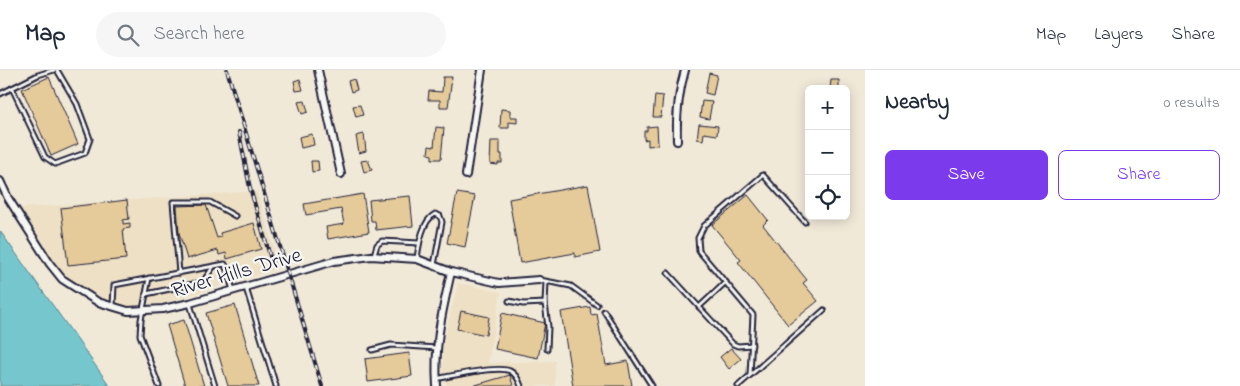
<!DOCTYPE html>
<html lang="en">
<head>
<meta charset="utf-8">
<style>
	:root { --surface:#fff; --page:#f6f6f7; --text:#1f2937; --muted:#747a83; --line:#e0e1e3; --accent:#7c3aed }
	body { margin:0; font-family:"Indie Flower",sans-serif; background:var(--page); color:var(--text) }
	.controls { position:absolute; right:15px; top:15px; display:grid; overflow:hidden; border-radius:8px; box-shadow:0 2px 12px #0003 }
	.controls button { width:45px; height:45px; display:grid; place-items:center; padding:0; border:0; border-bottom:1px solid var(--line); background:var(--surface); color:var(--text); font:25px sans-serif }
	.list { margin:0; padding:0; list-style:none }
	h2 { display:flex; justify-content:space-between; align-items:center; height:65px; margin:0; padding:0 20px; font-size:21px }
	h2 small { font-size:16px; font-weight:400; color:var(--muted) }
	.actions { display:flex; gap:10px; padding:15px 20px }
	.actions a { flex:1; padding:11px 0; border:1px solid var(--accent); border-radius:8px; text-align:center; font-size:18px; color:var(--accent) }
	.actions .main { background:var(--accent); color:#fff }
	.icon { flex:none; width:28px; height:28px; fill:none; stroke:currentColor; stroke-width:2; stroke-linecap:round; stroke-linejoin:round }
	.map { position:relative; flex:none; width:865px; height:316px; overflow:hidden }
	header { display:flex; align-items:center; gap:30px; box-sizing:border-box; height:70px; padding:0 25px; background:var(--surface); border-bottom:1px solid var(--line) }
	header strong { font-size:24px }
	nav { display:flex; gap:28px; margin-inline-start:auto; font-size:18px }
	.search { width:350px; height:45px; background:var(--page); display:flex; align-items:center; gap:12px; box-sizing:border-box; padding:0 18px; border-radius:28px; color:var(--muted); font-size:19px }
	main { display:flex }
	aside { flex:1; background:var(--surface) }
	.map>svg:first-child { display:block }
	.built { fill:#ede0c5 }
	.water { fill:#76c7cd; stroke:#548593 }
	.building { fill:#e5ca9a; stroke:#22223b }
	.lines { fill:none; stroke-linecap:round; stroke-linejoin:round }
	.service-casing { stroke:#22223b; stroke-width:7 }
	.minor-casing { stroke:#22223b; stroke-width:10 }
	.service { stroke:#f6f6f2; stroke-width:3 }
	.minor { stroke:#f6f6f2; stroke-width:6 }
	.rail-casing { stroke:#22223b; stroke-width:4 }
	.rail { stroke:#f6f6f2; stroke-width:2; stroke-dasharray:5.5; stroke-linecap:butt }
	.labels { text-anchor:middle; stroke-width:4.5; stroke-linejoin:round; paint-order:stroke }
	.street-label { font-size:22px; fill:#22223b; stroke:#f6f6f2 }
</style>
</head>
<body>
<header>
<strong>Map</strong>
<div class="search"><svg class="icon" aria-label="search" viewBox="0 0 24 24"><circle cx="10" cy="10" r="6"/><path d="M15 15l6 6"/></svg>Search here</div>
<nav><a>Map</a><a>Layers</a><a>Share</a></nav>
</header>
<main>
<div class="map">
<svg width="865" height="316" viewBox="0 0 865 316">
	<rect width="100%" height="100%" fill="#f1e9d8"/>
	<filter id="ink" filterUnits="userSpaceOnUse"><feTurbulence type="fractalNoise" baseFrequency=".02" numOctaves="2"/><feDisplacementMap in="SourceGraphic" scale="10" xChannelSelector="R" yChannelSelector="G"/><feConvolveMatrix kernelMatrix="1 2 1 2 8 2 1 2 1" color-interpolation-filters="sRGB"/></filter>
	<g filter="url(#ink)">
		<g class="built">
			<path d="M257,121L280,198L164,233L128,236L101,228L64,206L20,138Z"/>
			<path d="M458,213L501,222L488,293L555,291V316H447L443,302V273Z"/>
		</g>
		<path class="water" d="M0,161L110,316H0Z"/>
		<g class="building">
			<path d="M709,3L717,5L713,25L705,23Z"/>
			<path d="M49,7L78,74L51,86L22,19Z"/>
			<path d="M443,7H452L448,37H440V30H428L429,21L442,22Z"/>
			<path d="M300,9L303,20L296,21L294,11Z"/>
			<path d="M354,9L357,20L351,22L348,11Z"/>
			<path d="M831,10H839V19H830Z"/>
			<path d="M655,25L663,26L661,47H653Z"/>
			<path d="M305,31L308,42L302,44L298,32Z"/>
			<path d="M702,31L712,32L709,49L700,47Z"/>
			<path d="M360,35L363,45L356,47L353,36Z"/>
			<path d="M501,39L510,40V47H517V53L509,52V58H500Z"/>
			<path d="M699,54L718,56L717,65L704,63L703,70L697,69Z"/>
			<path d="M657,56L658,75L648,76V69L644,70V61H647V57Z"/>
			<path d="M436,57L444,58L441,89H432V85L428,84L429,76L434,77Z"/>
			<path d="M312,64L314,75L301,78L299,67Z"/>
			<path d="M364,64L366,81L359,83L356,66Z"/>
			<path d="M491,71H500V84H502V93H498V95L490,94Z"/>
			<path d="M368,90L372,100L364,102L361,91Z"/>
			<path d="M311,91H318L319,101L312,102Z"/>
			<path d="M588,115L600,182L575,187V183L520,193L509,129Z"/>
			<path d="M457,123L475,126L465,177L447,173Z"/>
			<path d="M363,124L369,162L328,169L326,157L344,154L341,139L306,145L304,134Z"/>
			<path d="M748,125L768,150L763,155L807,210L803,213L818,231L788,255L738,192L741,190L712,155Z"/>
			<path d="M410,126L413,156L376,160L375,151H371L369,130Z"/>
			<path d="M127,130L129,149L123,150V154L130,153V158L123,159L126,189L68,195L61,138Z"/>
			<path d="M206,135L217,168L221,167L220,163L254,153L261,179L227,189L226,183L219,185L218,180L187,189L179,163L177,136Z"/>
			<path d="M235,235L259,316H228L206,243Z"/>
			<path d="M590,237L591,245L597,244L606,295L628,291L632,316H573L561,242Z"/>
			<path d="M461,241L489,247L486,265L457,259Z"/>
			<path d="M502,243L545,253L538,288L495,279Z"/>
			<path d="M184,250L204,316H185L167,255Z"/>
			<path d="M731,278L741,289L729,299L720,287Z"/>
			<path d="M409,283L412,306L368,312L365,289Z"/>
			<path d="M510,305L513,316H472Z"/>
		</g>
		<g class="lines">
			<g class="service-casing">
				<g id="service">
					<path d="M12,18L45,87L55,94L85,83L90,69L77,34L57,0"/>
					<path d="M0,24L38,5L54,0"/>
					<path d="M374,185L377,175L382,171L419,173"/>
					<path d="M417,188C419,175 422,151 435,144L440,146L442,152L434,195"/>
					<path d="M179,203L173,132H210L235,146"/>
					<path d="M668,203L733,274L738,276L752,275"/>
					<path d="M149,208L141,250L140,265L159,316"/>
					<path d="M540,210L571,216L597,235"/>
					<path d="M246,218L276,316"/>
					<path d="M146,224L203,212L213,197"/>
					<path d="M509,231L523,234L545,233L546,212"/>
					<path d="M545,233L548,257L547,279"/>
					<path d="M190,234L215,316"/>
					<path d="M113,236L114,215L225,194L233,220"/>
					<path d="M699,237L726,212"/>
					<path d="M604,241L652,316"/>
					<path d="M372,280L391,275L437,278"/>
					<path d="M750,305L753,245L699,181L698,168L704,156L763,105L805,152"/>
					<path d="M436,309C450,306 499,295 510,301C516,304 519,310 521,316"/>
					<path d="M738,316L824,240"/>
				</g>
			</g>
			<g class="minor-casing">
				<g id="minor">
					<path d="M318,0L341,104"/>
					<path d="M677,71C676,46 678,24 685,0"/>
					<path d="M466,105L482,0"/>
					<path d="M0,111L8,128L50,194L62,209L98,232L128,241L163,239L190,233L334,191L371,186L417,189L451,202L499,213L539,210"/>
					<path d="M437,316C434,274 442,243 451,202"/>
				</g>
			</g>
			<use href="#service" class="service"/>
			<use href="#minor" class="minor"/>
			<g class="rail-casing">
				<g id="rail">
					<path d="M227,0L322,316"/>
					<path d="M239,62L250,118L272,193"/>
				</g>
			</g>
			<use href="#rail" class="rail"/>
		</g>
	</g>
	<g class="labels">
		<g class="street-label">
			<text transform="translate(236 201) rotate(-16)" y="8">River Hills Drive</text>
		</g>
	</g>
</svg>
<div class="controls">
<button>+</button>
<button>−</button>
<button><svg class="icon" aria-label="locate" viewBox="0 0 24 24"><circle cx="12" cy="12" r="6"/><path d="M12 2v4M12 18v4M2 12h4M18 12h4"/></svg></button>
</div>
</div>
<aside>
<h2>Nearby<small>0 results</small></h2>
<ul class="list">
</ul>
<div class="actions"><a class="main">Save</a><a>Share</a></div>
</aside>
</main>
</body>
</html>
